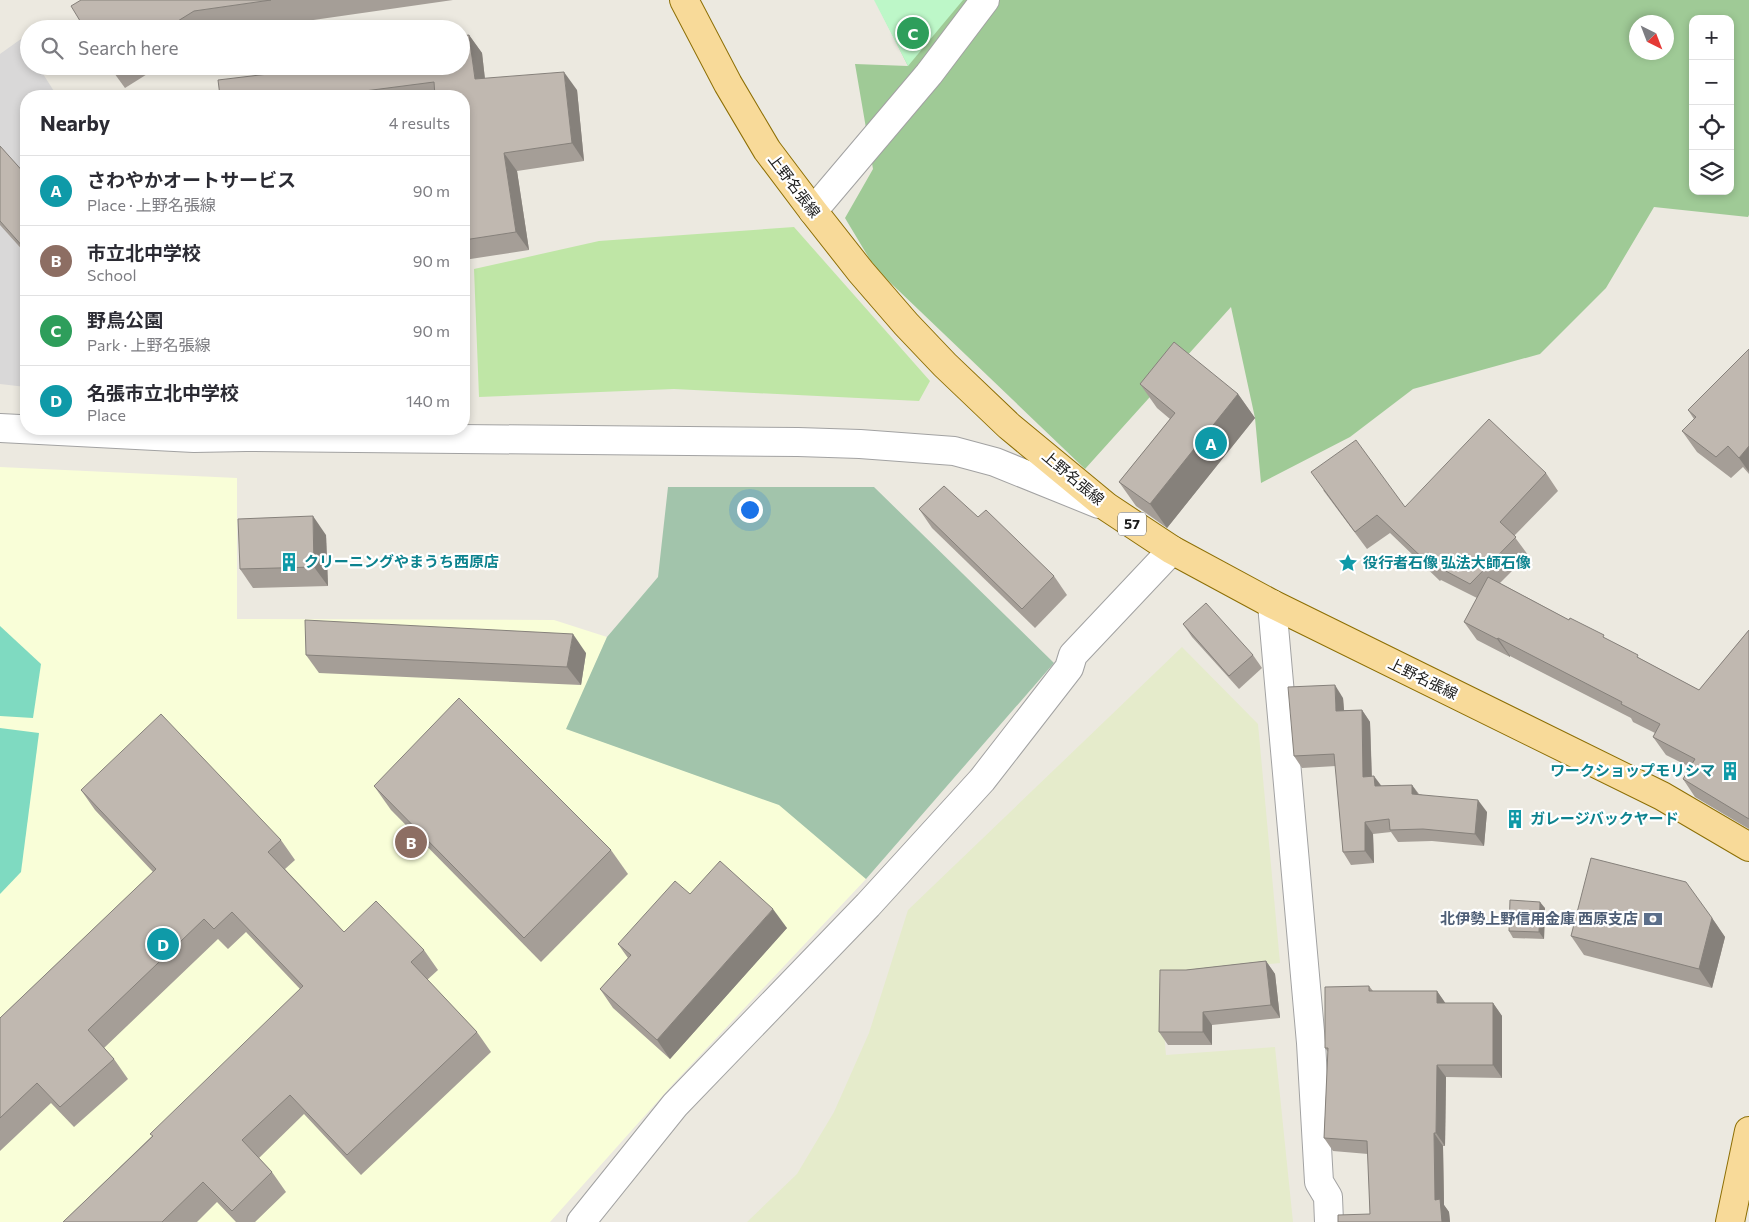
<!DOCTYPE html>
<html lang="en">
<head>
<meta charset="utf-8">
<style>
	:root { --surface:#fff; --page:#f7f7f7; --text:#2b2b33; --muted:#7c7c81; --line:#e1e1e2; --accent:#bf1b06 }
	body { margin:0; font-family:Commissioner,"Noto Sans JP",sans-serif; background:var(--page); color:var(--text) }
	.controls { position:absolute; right:15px; top:15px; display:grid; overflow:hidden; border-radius:10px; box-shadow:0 2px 8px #0003 }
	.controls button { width:45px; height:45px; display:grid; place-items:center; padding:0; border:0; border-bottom:1px solid var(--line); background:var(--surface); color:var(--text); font:25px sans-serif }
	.compass { position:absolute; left:1629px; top:15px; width:45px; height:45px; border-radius:50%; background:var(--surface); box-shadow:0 2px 8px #0003; rotate:138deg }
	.you { position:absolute; left:749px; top:509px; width:18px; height:18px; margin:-12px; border:4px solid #fff; border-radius:50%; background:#1a73e8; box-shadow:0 0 0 8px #1a73e833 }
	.badge { display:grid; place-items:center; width:32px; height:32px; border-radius:50%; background:var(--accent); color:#fff; font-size:16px; font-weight:700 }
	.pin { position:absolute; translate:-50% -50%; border:2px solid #fff; box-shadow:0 1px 5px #0006 }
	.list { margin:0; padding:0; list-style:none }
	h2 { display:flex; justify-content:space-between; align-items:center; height:65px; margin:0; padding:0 20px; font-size:21px }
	h2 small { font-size:16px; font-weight:400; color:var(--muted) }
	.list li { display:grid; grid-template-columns:32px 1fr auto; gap:15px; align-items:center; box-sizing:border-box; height:70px; padding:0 20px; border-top:1px solid var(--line) }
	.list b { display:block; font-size:19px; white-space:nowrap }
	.list p { margin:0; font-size:16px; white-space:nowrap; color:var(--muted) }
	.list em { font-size:16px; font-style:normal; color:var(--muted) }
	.icon { flex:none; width:28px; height:28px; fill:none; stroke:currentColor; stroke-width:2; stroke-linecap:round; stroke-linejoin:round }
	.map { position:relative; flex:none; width:1749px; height:1222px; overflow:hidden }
	.search { position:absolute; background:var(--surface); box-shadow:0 2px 8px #0003; left:20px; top:20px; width:450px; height:55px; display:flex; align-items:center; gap:12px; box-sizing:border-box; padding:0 18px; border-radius:28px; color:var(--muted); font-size:19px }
	.panel { position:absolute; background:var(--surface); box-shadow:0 2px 8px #0003; left:20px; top:90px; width:450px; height:345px; border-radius:20px }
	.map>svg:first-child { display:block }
	.residential { fill:#d9d8d8 }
	.education { fill:#f9fed8 }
	.farmland { fill:#e5ebcb }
	.grass { fill:#bfe6a6 }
	.forest { fill:#9fca96; fill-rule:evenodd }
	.cemetery { fill:#a2c4ab }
	.park { fill:#bdf7c8 }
	.pitch { fill:#7fdac1 }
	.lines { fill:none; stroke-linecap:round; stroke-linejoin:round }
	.minor-casing { stroke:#a2a2a2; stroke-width:30 }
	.tertiary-casing { stroke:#a2a2a2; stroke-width:30 }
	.primary-casing { stroke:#8d6f05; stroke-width:30 }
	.minor { stroke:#fff; stroke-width:28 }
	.tertiary { stroke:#fff; stroke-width:28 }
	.primary { stroke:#f8da99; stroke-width:28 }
	.wall { fill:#a59e97 }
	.shaded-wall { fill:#86817b }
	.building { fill:#c0b8b0; stroke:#86817b }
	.labels { text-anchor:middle; stroke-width:4.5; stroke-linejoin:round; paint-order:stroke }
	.shield { fill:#fff; stroke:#5f5f5f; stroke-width:1 }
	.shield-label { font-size:14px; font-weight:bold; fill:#1b1b1b }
	.street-label { font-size:15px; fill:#1b1b1b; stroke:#fff }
	.culture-label { font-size:15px; font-weight:bold; fill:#0d838f; stroke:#fff; text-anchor:start }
	.service-label { font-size:15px; font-weight:bold; fill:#4e5e75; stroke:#fff; text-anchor:end }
</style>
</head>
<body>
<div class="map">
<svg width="1749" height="1222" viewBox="0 0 1749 1222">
	<rect width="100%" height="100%" fill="#ece9e0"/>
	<path class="residential" d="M21,39L29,51V66H38L57,96H26V387L0,384V54Z"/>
	<path class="education" d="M0,467L237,478V619L554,620L607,637L567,729L780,805L866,879L673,1084L550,1222H0Z"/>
	<path class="farmland" d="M1182,647L1258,724L1280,963L1159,975L1166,1055L1275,1047L1293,1222H747L797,1174L834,1112L869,1033L908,910Z"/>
	<path class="grass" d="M794,227L930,381L919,401L674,389L479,397L474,269L599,241Z"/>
	<path class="forest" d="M875,0H1749V215L1748,217L1654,207L1606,288L1540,354L1413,389L1350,437L1261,483L1255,418L1231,307L1085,469L875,268L845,218L873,169L855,64L908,66ZM1693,19H1730V191H1693ZM1636,22H1666V52H1636Z"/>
	<path class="cemetery" d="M668,487H874L1054,663L866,879L779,805L566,729L607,637L658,577Z"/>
	<path class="park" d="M874,0H963L908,66Z"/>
	<g class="pitch">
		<path d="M0,626L41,664L33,718L0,716Z"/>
		<path d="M0,728L39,733L21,872L0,894Z"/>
	</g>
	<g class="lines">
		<g class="minor-casing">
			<g id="minor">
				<path d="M813,211L929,74L985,0"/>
				<path d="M1272,604L1311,1043L1319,1182L1328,1197L1329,1222"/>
				<path d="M581,1222L675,1105L868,905L982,780L1069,668L1073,655L1172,550"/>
			</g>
		</g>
		<g class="tertiary-casing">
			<path id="tertiary" d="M0,428L194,438L246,437L798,442L860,444L954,451L995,462L1099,504"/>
		</g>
		<g class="primary-casing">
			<g id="primary">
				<path d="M684,0L728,84L767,150L813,211L861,272L906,324L945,365L1009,426L1107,507L1172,550L1272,604L1662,796L1749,847"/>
				<path d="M1730,1222L1749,1131"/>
			</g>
		</g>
		<use href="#minor" class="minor"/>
		<use href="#tertiary" class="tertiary"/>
		<use href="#primary" class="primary"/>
	</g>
	<g class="wall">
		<path d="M81,0H453L250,29H85Z"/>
		<path d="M469,35L482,53L485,79L577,90L584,161L517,171L529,250L464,260V96H220L310,69Z"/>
		<path d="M109,66H160L125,88Z"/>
		<path d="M0,146L26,175V254L0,225Z"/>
		<path d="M1749,349V474L1743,467L1731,478L1697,452L1682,431L1694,419L1688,410Z"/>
		<path d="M1140,384L1238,394L1255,418L1167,528L1136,506L1119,482L1170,419L1157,408Z"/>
		<path d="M1546,473L1558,491L1514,536L1528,555L1500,583L1569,620L1606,639L1641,659L1699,690L1749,630V829L1695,797L1683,779L1690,767L1666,755L1653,737L1655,733L1633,722L1631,718L1510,656V657L1477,640L1464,622L1477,598L1441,580L1440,581L1390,533L1367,549L1323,490L1405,507Z"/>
		<path d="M919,509L978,517L1054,576L1067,595L1035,628L932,528Z"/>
		<path d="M326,535L328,586L253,588L240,569Z"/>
		<path d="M1183,624L1253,655L1262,668L1239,689L1192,637Z"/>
		<path d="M586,653L581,685L319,673L306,655Z"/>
		<path d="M1343,698L1344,710H1362L1370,722L1372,776L1381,786L1412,785L1419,794L1487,812L1484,846L1432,841L1398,842L1391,832L1373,834L1374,863L1351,865L1343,852L1336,766L1302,768L1294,756Z"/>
		<path d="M374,786L611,850L628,874L541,962L391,810Z"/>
		<path d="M81,790L281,840L295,860L285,869L344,932L424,950L438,970L427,980L477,1032L491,1052L361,1175L304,1114L259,1158L272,1172L286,1192L255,1222H236L217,1202L197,1222H63L152,1136L300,989L246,932L228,949L218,939L104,1048L114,1059L128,1079L74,1127L51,1103L0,1151V1018L153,872L95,810Z"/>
		<path d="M690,894L787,928L670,1059L613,1008L600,989L628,958L618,944Z"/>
		<path d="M1545,908L1544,939L1513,938L1509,931Z"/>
		<path d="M1712,918L1725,937L1712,988L1584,955L1571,936Z"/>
		<path d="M1266,961L1275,974L1280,1018L1212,1025V1045H1168L1159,1032L1186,970Z"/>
		<path d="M1369,986L1373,991H1437L1445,1003H1493L1502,1016V1078L1446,1077L1445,1146H1443L1444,1205L1449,1212L1450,1222H1338L1370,1214L1368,1154L1333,1151L1324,1138L1328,1052L1325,1048Z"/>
	</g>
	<g class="shaded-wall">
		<path d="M469,35L482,53L487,98L475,79Z"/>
		<path d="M564,72L577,90L584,161L572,143Z"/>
		<path d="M504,153L517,171L529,250L516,232Z"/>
		<path d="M1238,394L1255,418L1167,528L1150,504Z"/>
		<path d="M1749,446V472L1739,458Z"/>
		<path d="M313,516L326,535L328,586L314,567Z"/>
		<path d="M573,634L586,653L581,685L567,667Z"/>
		<path d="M1498,638L1510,656V657L1497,639Z"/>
		<path d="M1335,685L1343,698L1345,723L1336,711Z"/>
		<path d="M1362,710L1370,722L1372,789L1363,777Z"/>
		<path d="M1374,776L1383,788L1375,786Z"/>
		<path d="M1412,785L1420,797L1412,794Z"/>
		<path d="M1478,800L1487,812L1484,846L1475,834Z"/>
		<path d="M1365,822L1373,834L1374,863L1365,851Z"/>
		<path d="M1540,902L1545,908L1544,939L1539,932Z"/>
		<path d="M773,909L787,928L670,1059L657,1040Z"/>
		<path d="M1712,918L1725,937L1712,988L1699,969Z"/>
		<path d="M1266,961L1275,974L1280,1018L1271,1005Z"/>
		<path d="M1437,991L1446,1004L1437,1003Z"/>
		<path d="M1493,1003L1502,1016V1078L1493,1065Z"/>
		<path d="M1203,1012L1212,1025V1045L1203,1032Z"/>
		<path d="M1437,1065L1446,1077L1445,1146L1436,1133Z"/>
		<path d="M1434,1133L1443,1146L1444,1205L1449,1212L1450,1222H1442L1435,1200Z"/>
	</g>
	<g class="building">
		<path d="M81,0H271L194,11L165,29H85L71,6Z"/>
		<path d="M469,35L475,79L564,72L572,143L504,153L516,232L464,240V96H435L434,82L326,96H220L218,80L310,69V66H461V36Z"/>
		<path d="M0,146L26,175V246L24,248L0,221Z"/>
		<path d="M1174,342L1238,394L1150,504L1119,482L1175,413L1140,384Z"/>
		<path d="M1749,349V446L1739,458L1728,446L1716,457L1682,431L1696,417L1688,410Z"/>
		<path d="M1489,419L1546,473L1500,522L1516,537L1470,584L1429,562L1428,563L1377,515L1355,532L1311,472L1356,440L1405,507Z"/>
		<path d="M944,486L978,517L986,510L1054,576L1022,609L919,509Z"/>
		<path d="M313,516L314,567L240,569L238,519Z"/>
		<path d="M1488,577L1569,620L1570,618L1604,635L1603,637L1638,655L1637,657L1699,690L1749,630V819L1683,779L1695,759L1653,737L1660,724L1621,704L1622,702L1498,638L1497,639L1464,622Z"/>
		<path d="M1206,603L1253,655L1229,676L1183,624Z"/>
		<path d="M305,620L573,634L567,667L306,655Z"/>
		<path d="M1335,685L1336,711L1362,710L1363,777L1374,776L1375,786L1412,785V794L1478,800L1475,834L1423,829L1390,830L1389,819L1365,822V851L1343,852L1334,754L1294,756L1288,687Z"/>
		<path d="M459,698L611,850L524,938L374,786Z"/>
		<path d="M161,714L281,840L268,852L344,932L376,901L424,950L411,962L477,1032L347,1155L290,1095L242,1140L272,1172L232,1211L203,1182L162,1222H63L153,1136L150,1134L303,986L232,912L214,929L204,919L88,1030L114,1059L60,1107L37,1083L0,1118V1018L156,869L81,790Z"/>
		<path d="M1591,858L1686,882L1712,918L1699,969L1571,936Z"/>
		<path d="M720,861L773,909L657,1040L600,989L631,955L618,944L675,881L690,894Z"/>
		<path d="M1510,900L1540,902L1539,932L1509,931Z"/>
		<path d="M1266,961L1271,1005L1203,1012V1032H1159L1160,970H1186Z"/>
		<path d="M1369,986V991H1437V1003H1493V1065H1437L1436,1133H1434L1435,1200L1440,1199L1442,1222H1338V1215L1370,1214L1367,1141L1324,1138L1328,1048H1325V987Z"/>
	</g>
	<defs>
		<g id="building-bare" transform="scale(1.5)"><path d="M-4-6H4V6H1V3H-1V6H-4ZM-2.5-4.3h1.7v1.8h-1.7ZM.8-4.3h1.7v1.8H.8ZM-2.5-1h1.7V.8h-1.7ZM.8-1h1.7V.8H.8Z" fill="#0f9aa8" stroke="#fff" stroke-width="2.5" paint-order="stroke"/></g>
		<g id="sight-bare" transform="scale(1.5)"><path d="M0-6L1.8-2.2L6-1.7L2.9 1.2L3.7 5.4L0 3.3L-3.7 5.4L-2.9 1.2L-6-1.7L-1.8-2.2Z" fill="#0f9aa8" stroke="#fff" stroke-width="2.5" paint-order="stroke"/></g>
		<g id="bank-bare" transform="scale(1.5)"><path d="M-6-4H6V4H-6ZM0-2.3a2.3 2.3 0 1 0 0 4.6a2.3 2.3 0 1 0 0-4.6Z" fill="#5c6f8a" stroke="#fff" stroke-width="2.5" paint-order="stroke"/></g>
	</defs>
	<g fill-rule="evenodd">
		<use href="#building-bare" x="289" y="562"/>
		<use href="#sight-bare" x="1348" y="563"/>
		<use href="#building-bare" x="1730" y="771"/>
		<use href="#building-bare" x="1515" y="819"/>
		<use href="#bank-bare" x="1653" y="919"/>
	</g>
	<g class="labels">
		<rect class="shield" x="1118" y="512.5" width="28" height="23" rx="4"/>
		<g class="shield-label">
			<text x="1132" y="529">57</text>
		</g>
		<g class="street-label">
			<text transform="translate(794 186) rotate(53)" y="5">上野名張線</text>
			<text transform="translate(1073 478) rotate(40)" y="5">上野名張線</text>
			<text transform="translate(1423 679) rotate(26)" y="5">上野名張線</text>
		</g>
		<g class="culture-label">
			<text x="304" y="567">クリーニングやまうち西原店</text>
			<text x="1363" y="568">役行者石像 弘法大師石像</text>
			<text x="1715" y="776" text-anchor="end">ワークショップモリシマ</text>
			<text x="1530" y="824">ガレージバックヤード</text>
		</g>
		<g class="service-label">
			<text x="1638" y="924">北伊勢上野信用金庫 西原支店</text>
		</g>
	</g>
</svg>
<div class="controls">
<button>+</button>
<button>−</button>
<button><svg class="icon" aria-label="locate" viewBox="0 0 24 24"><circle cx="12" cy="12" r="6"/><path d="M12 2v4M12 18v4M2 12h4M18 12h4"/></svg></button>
<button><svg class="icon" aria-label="layers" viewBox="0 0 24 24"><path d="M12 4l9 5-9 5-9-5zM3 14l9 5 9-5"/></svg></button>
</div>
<svg class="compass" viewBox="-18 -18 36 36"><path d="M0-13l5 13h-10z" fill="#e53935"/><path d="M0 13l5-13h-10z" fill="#7c7c81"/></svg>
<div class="you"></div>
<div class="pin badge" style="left:1211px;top:443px;background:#0f9aa8">A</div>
<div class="pin badge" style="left:411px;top:842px;background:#8d6e63">B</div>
<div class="pin badge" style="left:913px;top:33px;background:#2e9e5b">C</div>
<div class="pin badge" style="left:163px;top:944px;background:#0f9aa8">D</div>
<div class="search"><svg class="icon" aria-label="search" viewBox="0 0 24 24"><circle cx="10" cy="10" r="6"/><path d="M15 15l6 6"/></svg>Search here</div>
<section class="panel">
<h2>Nearby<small>4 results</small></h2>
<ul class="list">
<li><span class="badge" style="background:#0f9aa8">A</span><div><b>さわやかオートサービス</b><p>Place · 上野名張線</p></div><em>90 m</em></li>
<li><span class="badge" style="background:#8d6e63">B</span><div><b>市立北中学校</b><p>School</p></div><em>90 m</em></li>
<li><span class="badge" style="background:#2e9e5b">C</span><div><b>野鳥公園</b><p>Park · 上野名張線</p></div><em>90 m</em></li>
<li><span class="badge" style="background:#0f9aa8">D</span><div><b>名張市立北中学校</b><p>Place</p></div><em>140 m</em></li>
</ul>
</section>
</div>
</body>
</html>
